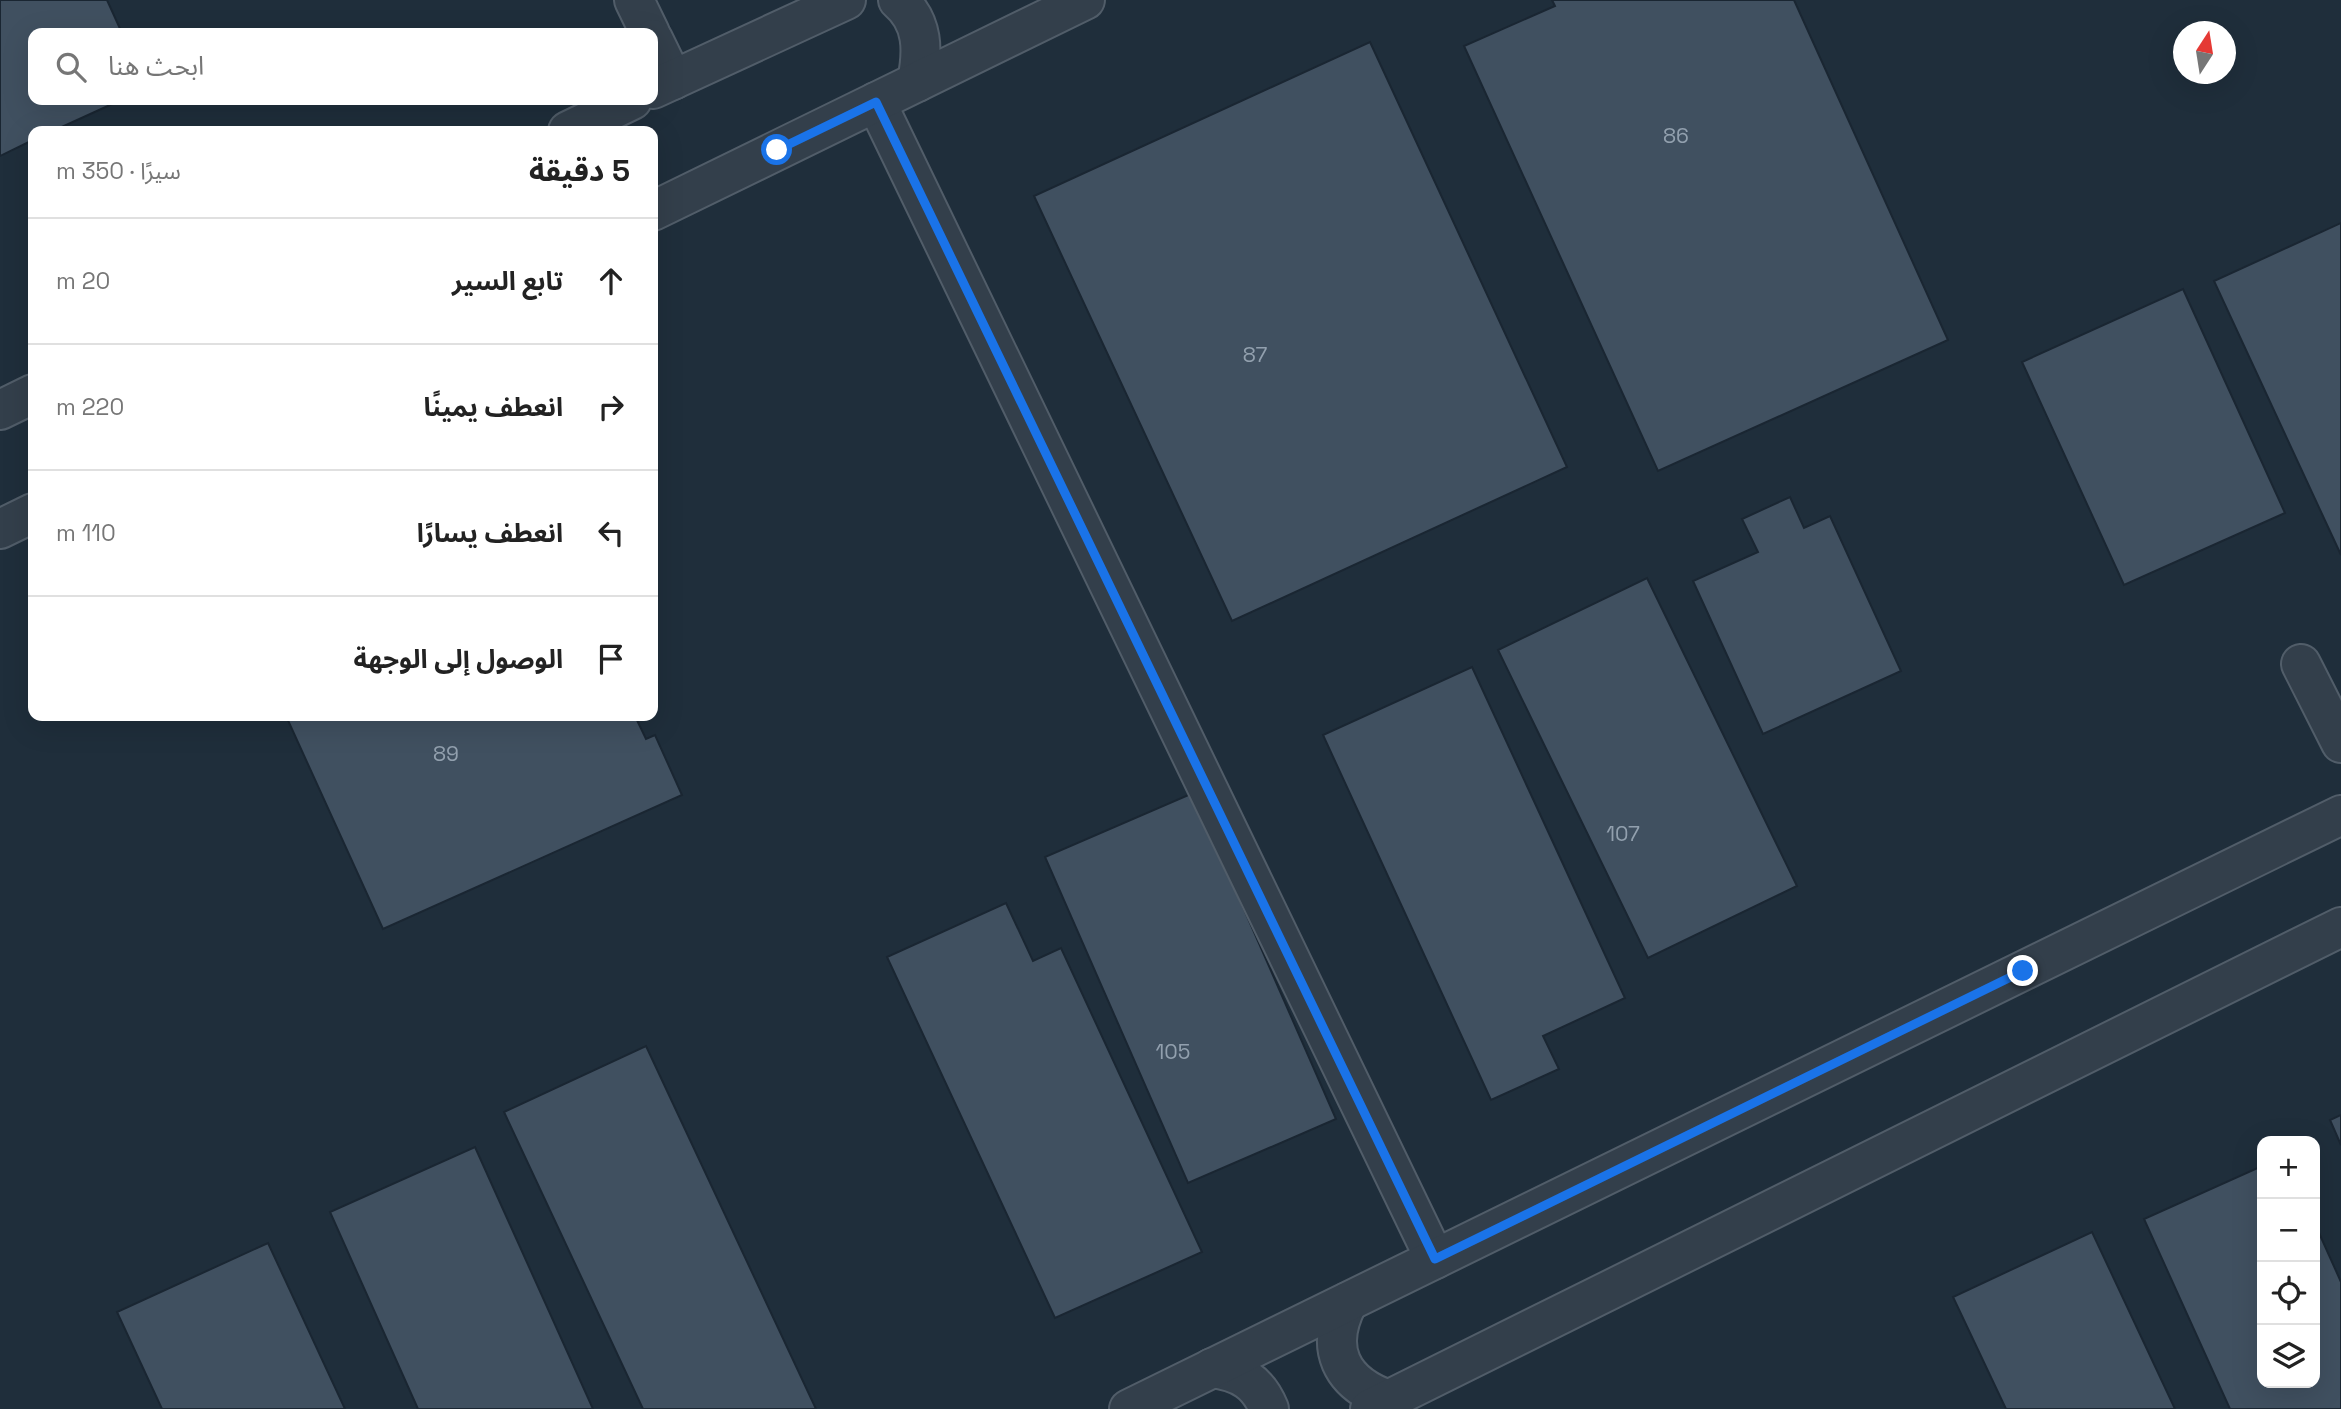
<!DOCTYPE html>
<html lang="ar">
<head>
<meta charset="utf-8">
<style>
	:root { --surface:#fff; --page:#f2f2f2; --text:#222; --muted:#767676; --line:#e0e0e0 }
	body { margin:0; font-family:"Space Grotesk","Noto Sans Arabic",sans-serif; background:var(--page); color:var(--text); direction:rtl }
	.controls { position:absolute; right:21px; bottom:21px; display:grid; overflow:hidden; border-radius:14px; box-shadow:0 7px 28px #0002 }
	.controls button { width:63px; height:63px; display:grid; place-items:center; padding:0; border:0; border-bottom:2px solid var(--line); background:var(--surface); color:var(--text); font:35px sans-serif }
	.compass { position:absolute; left:2173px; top:21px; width:63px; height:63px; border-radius:50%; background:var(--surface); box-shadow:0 7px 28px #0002; rotate:12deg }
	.stop { position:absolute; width:21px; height:21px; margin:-16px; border:5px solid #1a73e8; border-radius:50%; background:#fff }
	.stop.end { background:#1a73e8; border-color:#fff; box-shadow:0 2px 7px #0008 }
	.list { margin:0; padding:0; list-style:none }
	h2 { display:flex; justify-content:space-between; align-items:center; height:91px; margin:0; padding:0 28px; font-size:30px }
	h2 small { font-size:23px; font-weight:400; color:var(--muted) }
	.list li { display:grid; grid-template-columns:46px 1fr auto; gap:21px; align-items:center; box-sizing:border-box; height:126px; padding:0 28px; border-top:2px solid var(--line) }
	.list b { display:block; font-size:26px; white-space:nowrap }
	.list em { font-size:23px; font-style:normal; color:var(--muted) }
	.icon { flex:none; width:38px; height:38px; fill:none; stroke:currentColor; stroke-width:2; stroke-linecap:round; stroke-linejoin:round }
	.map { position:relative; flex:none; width:2341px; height:1409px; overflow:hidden; direction:ltr }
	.search { position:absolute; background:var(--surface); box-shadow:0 7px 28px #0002; left:28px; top:28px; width:630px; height:77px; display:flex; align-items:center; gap:18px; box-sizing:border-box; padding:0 24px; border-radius:14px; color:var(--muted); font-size:26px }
	.panel { position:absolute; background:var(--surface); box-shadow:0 7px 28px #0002; left:28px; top:126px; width:630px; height:595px; border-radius:14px; direction:rtl }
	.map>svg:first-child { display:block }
	.building { fill:#405060; stroke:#1a2632; stroke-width:2 }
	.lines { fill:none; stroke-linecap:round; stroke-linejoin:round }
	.minor-casing { stroke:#515d69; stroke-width:42 }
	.minor { stroke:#333f4b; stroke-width:38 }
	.route { stroke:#1a73e8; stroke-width:9 }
	.labels { text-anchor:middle; stroke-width:5; stroke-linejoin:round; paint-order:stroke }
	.number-label { font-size:21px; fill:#92a0ae }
</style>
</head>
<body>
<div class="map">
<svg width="2341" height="1409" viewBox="0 0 2341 1409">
	<rect width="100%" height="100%" fill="#1f2e3b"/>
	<g class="building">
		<path d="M0,0H107L122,33H33V100H121L53,131H33V140L0,156Z"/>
		<path d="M1552,0H1794L1948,340L1658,471L1464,46L1555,6Z"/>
		<path d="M1370,42L1567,467L1232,621L1034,196Z"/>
		<path d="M2341,223V555L2214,281Z"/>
		<path d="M2183,289L2285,513L2124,585L2022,362Z"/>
		<path d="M1790,497L1804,528L1830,516L1901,671L1763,734L1693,581L1758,552L1742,519Z"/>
		<path d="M1647,578L1797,886L1648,958L1498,650Z"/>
		<path d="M1472,667L1625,998L1543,1036L1559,1069L1491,1100L1323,735Z"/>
		<path d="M286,716H635L646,739L655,735L682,795L383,929Z"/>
		<path d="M1193,793L1336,1119L1188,1183L1045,857Z"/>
		<path d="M1006,903L1033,961L1061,948L1202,1252L1055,1318L887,957Z"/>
		<path d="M646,1046L816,1409H643L504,1112Z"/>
		<path d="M2341,1115V1145L2330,1120Z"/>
		<path d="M475,1147L593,1409H418L330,1212Z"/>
		<path d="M2262,1166V1383H2315V1224L2341,1282V1409H2230L2144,1219Z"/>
		<path d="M2092,1232L2175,1409H2006L1953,1297Z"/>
		<path d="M268,1243L345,1409H162L117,1312Z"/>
	</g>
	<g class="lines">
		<g class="minor-casing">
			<g id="minor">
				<path d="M634,0L650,33"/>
				<path d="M898,0C924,22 923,51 917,82"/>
				<path d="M653,39L673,80"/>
				<path d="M653,89L846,0"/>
				<path d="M876,102L1435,1259"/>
				<path d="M568,131L632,100"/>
				<path d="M653,211L1085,0"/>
				<path d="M0,410L33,394"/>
				<path d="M0,529L33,513"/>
				<path d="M2301,664L2341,743"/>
				<path d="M1348,1302C1324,1348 1340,1383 1389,1400"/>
				<path d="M1212,1368C1241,1372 1258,1382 1269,1409"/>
				<path d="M1129,1409L2341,815"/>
				<path d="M1370,1409L2341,927"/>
			</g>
		</g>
		<use href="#minor" class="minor"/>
	</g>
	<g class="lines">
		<path class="route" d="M777,150L876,102L1435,1259L2023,971"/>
	</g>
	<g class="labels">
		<g class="number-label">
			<text x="1676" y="143">86</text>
			<text x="1255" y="362">87</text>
			<text x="446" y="761">89</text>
			<text x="1623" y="841">107</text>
			<text x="1173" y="1059">105</text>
		</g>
	</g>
</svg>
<div class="controls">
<button>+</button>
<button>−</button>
<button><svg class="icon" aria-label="locate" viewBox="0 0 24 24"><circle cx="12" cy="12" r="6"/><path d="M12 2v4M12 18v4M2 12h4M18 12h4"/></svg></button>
<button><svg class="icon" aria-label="layers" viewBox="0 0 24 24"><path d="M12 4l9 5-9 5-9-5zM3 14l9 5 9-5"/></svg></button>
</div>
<svg class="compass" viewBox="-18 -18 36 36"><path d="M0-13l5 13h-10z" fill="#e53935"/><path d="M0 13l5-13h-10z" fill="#767676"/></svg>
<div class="stop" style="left:777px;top:150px"></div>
<div class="stop end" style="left:2023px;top:971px"></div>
<div class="search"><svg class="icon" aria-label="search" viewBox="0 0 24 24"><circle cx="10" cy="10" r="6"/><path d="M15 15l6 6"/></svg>ابحث هنا</div>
<section class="panel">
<h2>5 دقيقة<small>سيرًا · 350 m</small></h2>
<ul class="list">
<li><svg class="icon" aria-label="ahead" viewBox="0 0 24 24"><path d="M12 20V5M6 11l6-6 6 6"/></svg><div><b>تابع السير</b></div><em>20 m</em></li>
<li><svg class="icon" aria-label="right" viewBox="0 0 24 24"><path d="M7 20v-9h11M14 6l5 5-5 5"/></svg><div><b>انعطف يمينًا</b></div><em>220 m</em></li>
<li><svg class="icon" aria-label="left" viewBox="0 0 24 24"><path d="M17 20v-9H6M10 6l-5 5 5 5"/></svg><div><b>انعطف يسارًا</b></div><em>110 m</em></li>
<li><svg class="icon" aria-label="arrive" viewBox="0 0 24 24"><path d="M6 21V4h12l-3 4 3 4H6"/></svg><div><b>الوصول إلى الوجهة</b></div></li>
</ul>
</section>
</div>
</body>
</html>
